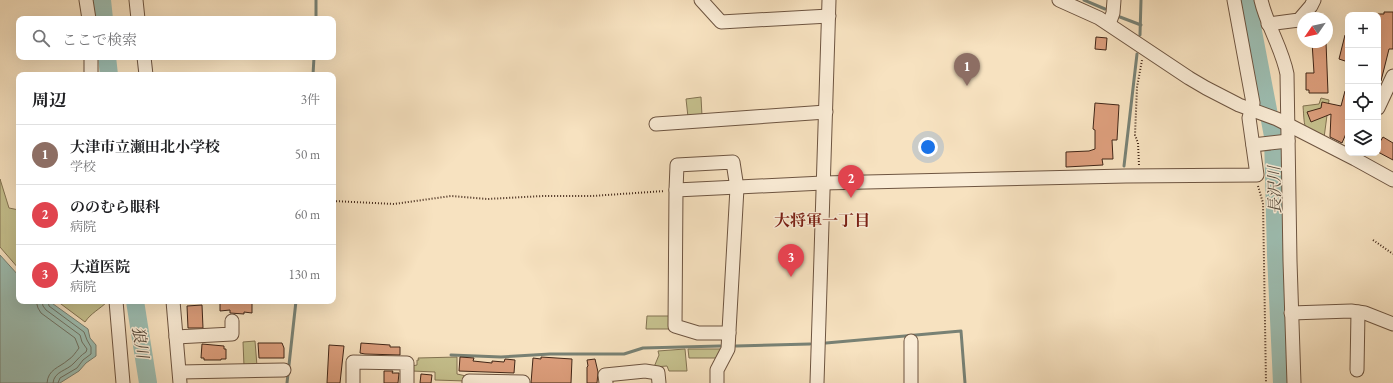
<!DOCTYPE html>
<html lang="ja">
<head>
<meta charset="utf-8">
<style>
	:root { --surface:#fff; --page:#f6f6f6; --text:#202124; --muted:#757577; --line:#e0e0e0; --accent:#8f2418 }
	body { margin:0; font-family:"EB Garamond","Noto Serif JP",serif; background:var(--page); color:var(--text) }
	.controls { position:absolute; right:12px; top:12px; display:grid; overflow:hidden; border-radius:8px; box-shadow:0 4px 16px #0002 }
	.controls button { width:36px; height:36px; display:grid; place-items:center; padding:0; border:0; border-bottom:1px solid var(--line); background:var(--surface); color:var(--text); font:20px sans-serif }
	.compass { position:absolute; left:1297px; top:12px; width:36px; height:36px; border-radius:50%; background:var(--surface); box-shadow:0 4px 16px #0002; rotate:236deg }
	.you { position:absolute; left:928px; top:147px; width:14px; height:14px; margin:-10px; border:3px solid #fff; border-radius:50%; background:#1a73e8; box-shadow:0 0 0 6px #1a73e833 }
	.badge { display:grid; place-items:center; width:26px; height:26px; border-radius:50%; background:var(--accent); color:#fff; font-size:13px; font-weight:700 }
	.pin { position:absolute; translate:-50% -33px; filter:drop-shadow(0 1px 2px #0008) }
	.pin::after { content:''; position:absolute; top:21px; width:14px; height:12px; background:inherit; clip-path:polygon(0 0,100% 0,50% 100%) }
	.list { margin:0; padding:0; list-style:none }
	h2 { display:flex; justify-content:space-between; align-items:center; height:52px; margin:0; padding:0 16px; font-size:17px }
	h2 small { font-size:13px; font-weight:400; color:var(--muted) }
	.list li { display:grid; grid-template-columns:26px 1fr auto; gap:12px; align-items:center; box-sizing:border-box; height:60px; padding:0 16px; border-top:1px solid var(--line) }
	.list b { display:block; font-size:15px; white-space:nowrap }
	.list p { margin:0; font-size:13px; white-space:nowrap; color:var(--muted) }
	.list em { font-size:13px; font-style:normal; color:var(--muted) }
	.icon { flex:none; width:22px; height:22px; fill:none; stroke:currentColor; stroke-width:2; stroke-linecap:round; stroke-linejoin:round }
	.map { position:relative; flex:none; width:1393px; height:383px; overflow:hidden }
	.search { position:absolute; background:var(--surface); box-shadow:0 4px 16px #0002; left:16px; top:16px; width:320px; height:44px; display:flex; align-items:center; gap:10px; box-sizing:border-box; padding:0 14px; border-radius:8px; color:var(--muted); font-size:15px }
	.panel { position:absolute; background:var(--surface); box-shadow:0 4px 16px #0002; left:16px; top:72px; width:320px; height:232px; border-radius:8px }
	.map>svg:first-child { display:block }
	.green { fill:#c5c08d; stroke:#837352 }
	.water { fill:#9dbeb2; stroke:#788174 }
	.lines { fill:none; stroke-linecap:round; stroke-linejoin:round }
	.shore { stroke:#6f7264; stroke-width:1 }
	.stream { stroke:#788174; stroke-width:3 }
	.river { stroke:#9dbeb2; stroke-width:18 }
	.building { fill:#dc9e7c; stroke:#412617 }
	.minor-casing { stroke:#6e5541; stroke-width:15 }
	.path { stroke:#412617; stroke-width:2; stroke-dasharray:1 2; stroke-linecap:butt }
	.minor { stroke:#faecd6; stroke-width:13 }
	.labels { text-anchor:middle; stroke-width:3; stroke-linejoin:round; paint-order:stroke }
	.water-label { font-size:16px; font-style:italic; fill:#584c3e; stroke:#faecd6 }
	.neighbourhood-label { font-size:16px; font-weight:bold; fill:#7a1f14; stroke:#faecd6 }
</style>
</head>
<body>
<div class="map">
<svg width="1393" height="383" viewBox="0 0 1393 383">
	<rect width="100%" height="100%" fill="#f7e2c0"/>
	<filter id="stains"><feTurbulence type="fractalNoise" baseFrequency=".005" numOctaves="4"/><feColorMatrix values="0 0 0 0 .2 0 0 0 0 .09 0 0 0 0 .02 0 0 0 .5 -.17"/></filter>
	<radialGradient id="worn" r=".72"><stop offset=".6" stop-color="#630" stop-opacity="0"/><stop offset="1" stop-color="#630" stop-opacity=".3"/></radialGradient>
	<g class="green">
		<path d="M701,97L702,116L688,117L686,99Z"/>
		<path d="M1321,98L1329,100L1324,138C1302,129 1305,130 1303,106L1319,104Z"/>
		<path d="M0,179L9,208L19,210V269L0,247Z"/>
		<path d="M57,301H108C100,309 91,313 85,322Z"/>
		<path d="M647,316H672L673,329H646Z"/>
		<path d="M255,341L257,366H244L243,342Z"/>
		<path d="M685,349L687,371H669L667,366L654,367L659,355L658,351Z"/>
		<path d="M688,349H725L721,358H689Z"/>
		<path d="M457,357V374L466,376V381L435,380V372L412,371V366L417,365V360H419L418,358Z"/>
	</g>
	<path class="water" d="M0,255L19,276V301H49L88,329L90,338L96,345V356L86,363L79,371L60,383H0Z"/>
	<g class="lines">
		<g class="shore">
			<path d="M36,301L38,308L41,313L75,338L79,348C76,352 72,358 68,360C59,368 48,369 47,383"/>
			<path d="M42,301L43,306L46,310L80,335L82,342L87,349L86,352C81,355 78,359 74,363C67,371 54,371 53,383"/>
			<path d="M48,301L49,306L84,332L87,340L91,347V354L83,360L77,368L60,378L58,383"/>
		</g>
		<g class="stream">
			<path d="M1084,0L1105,9"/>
			<path d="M1120,17L1141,25"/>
			<path d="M316,19V0"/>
			<path d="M1140,35L1141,0"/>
			<path d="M313,75L314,57"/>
			<path d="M1124,166L1137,54"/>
			<path d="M826,343L961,331L965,383"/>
			<path d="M736,346L810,344"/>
			<path d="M451,355L501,357L550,354H624L643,348L720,346"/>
			<path d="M287,383L296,301"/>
		</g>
		<g class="river">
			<path d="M102,0L104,19"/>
			<path d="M1247,0L1273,136L1276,255L1282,383"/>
			<path d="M107,57L109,75"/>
			<path d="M135,301L148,383"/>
		</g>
	</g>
	<g class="building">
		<path d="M1384,12H1393V49H1389L1381,81H1378V14H1384Z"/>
		<path d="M1345,35L1348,36V62L1339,59Z"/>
		<path d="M1096,37L1107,38L1106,50L1095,49Z"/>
		<path d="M1312,42H1326L1328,93H1309V90H1306V73H1314Z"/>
		<path d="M1345,91L1348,92V129L1342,143L1330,137L1331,114L1311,122L1307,112L1321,108L1322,102L1341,106Z"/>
		<path d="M1095,103L1119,105L1117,140H1112L1113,159H1102L1103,165L1066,167V152L1089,151L1095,149V130L1093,129Z"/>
		<path d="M1383,137L1393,143V160L1378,152V145Z"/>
		<path d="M220,301H252V313L244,312V314L230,313V310L220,311Z"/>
		<path d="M202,305L203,328H188L187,306Z"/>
		<path d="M258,343H282L284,348V358H259Z"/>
		<path d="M361,343L390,345V347H400V355L365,354L360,353Z"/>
		<path d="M202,344L224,346V349H226V359H221V360H204V358H201Z"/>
		<path d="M329,345L344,346L340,383H327Z"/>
		<path d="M460,357L474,358L473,361L492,363V361L504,362L505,359L515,360L514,373L459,371Z"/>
		<path d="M541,357L572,359L571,383H531L533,358L541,359Z"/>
		<path d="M595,359L598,372L597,383H587V367L588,366L587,360Z"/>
		<path d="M384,371H393L392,373H399L398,383H384Z"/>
		<path d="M421,374L432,375L431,383H420Z"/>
	</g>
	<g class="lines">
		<g class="minor-casing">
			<g id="minor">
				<path d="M86,0L89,19"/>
				<path d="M136,0L138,19"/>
				<path d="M701,0L721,22L829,16"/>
				<path d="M1059,0L1099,18L1189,78L1206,88L1239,105L1277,119L1355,159L1393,180"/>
				<path d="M1261,0C1267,26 1282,48 1287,74L1290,261L1294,383"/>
				<path d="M1109,24L1113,13L1114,0"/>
				<path d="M1268,24L1299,20L1311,6L1314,0"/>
				<path d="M91,57V75"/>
				<path d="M144,57L146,75"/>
				<path d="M1378,108L1393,76"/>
				<path d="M656,124L826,112"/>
				<path d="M1253,145L1288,141"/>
				<path d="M676,190L677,165L733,162L737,188L728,349L717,370V383"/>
				<path d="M116,301L123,383"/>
				<path d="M173,301L180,383"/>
				<path d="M1291,313L1351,311L1365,313L1393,324"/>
				<path d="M729,333H698L675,326L676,190L823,183L1126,176L1257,175L1249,118L1253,103L1234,0"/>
				<path d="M176,337L232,334V321"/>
				<path d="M1357,370L1358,312"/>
				<path d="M180,372L284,370"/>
				<path d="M353,383V362L407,363V383"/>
				<path d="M469,383V381L523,382V383"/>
				<path d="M606,383L605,375L645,371L658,373L659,383"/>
				<path d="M817,383L829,0"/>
				<path d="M911,383V341"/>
			</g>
		</g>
		<g class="path">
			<path d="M1139,165L1138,143L1135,135L1137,87L1142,60"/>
			<path d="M1258,186L1263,203L1266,383"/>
			<path d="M333,201L394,204L451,196L487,199L543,196H592L665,191"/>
			<path d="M1373,240L1393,254"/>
		</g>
		<use href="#minor" class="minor"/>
	</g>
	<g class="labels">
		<g class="water-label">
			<text transform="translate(1274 190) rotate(-91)" y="6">長沢川</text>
			<text transform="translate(141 342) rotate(81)" y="6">狼川</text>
		</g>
		<g class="neighbourhood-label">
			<text x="822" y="226">大将軍一丁目</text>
		</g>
	</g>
	<rect width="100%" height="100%" filter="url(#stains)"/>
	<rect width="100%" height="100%" fill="url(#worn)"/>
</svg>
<div class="controls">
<button>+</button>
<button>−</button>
<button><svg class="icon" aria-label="locate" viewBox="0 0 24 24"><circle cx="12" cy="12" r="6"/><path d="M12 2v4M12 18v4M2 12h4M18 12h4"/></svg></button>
<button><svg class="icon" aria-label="layers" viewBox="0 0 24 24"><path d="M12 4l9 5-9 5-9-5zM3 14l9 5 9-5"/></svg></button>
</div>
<svg class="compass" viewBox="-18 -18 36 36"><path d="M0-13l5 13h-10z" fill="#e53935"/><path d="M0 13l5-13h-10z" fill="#757577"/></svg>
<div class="you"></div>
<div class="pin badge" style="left:967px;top:86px;background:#8d6e63">1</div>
<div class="pin badge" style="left:851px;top:198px;background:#e0444e">2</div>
<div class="pin badge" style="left:791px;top:277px;background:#e0444e">3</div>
<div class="search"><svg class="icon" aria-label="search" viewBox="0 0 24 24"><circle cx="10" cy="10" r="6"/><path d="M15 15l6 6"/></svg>ここで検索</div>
<section class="panel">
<h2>周辺<small>3件</small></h2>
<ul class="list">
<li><span class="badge" style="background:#8d6e63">1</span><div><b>大津市立瀬田北小学校</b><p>学校</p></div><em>50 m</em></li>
<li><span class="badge" style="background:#e0444e">2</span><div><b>ののむら眼科</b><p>病院</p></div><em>60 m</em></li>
<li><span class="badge" style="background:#e0444e">3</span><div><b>大道医院</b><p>病院</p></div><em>130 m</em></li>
</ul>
</section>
</div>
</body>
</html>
